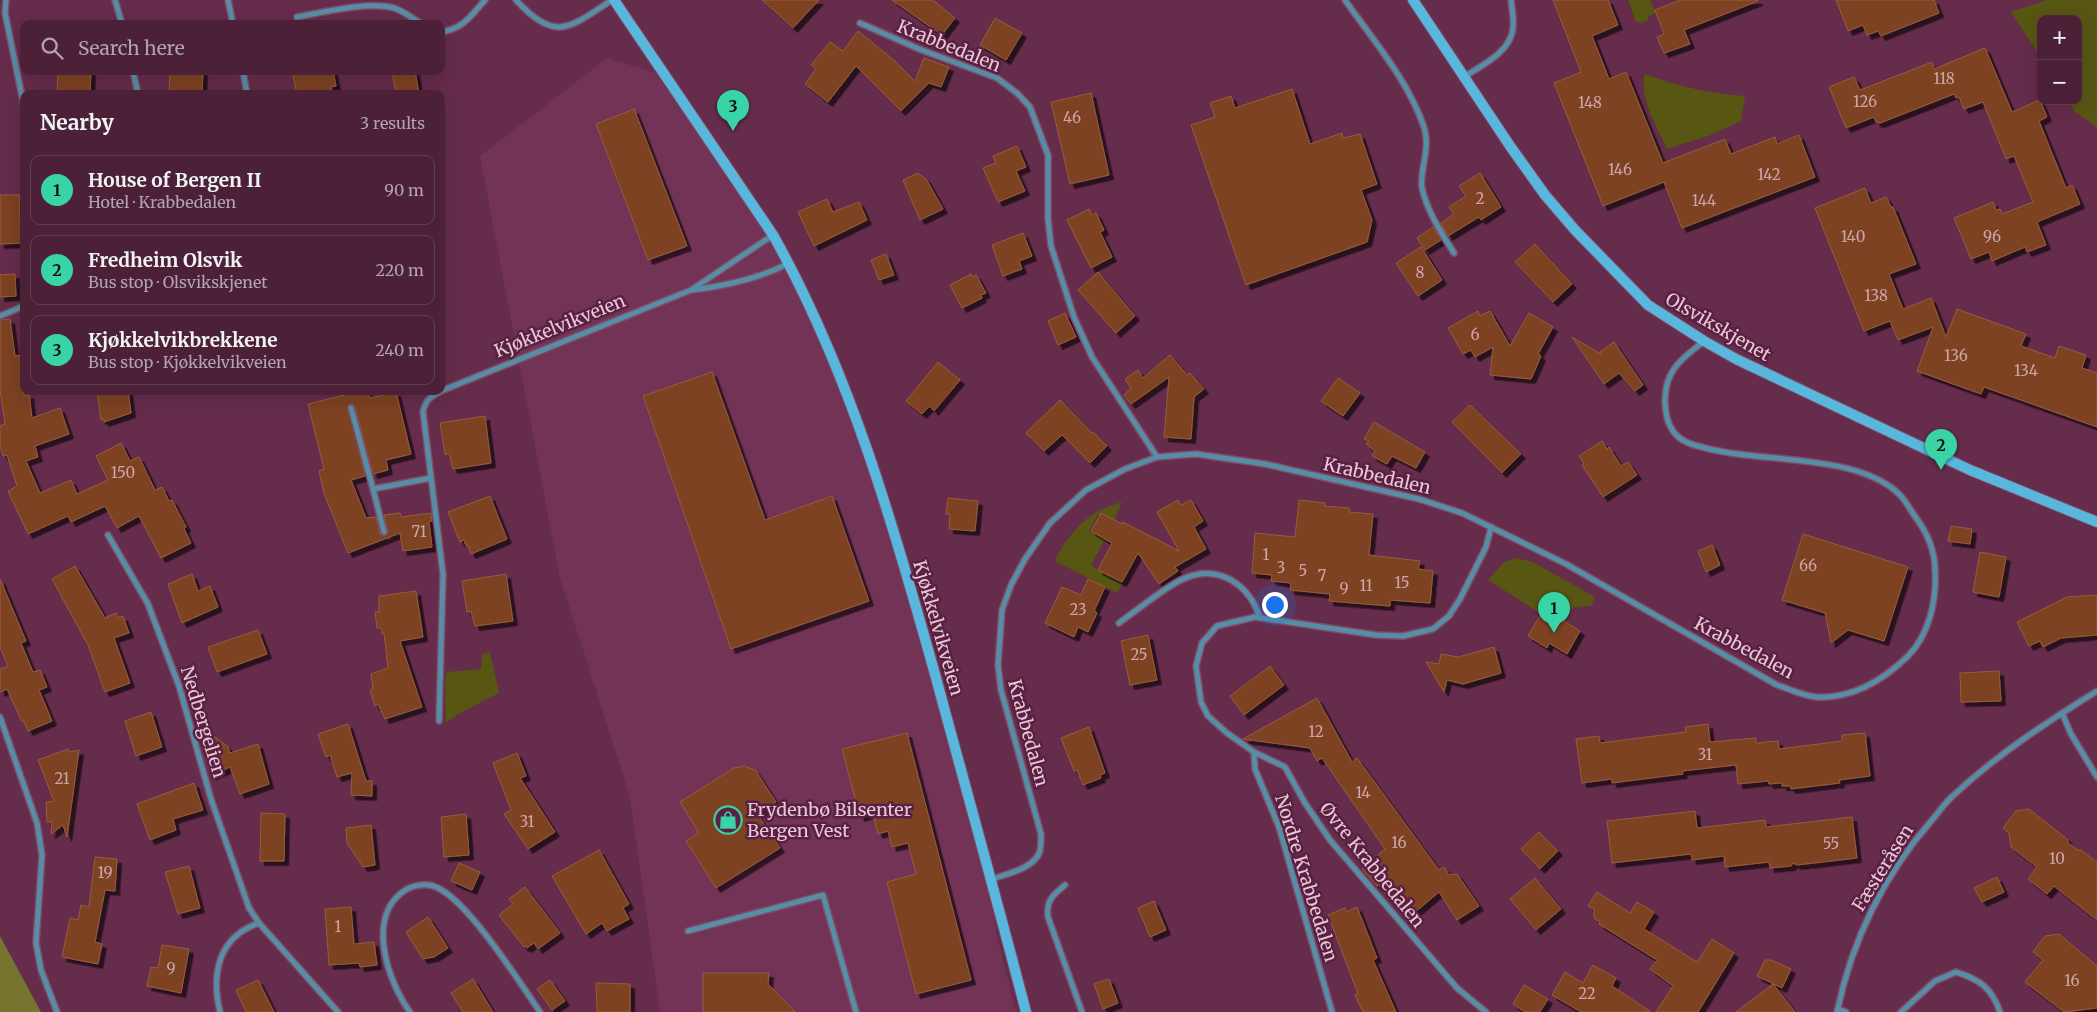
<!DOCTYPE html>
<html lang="en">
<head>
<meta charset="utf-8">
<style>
	:root { --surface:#4c2138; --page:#562e43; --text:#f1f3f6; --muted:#b2a3ae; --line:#633e53; --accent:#38d4a6 }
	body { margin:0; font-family:Merriweather,serif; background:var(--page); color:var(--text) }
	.controls { position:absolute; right:15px; top:15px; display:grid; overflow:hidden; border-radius:10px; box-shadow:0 5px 20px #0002 }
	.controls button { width:45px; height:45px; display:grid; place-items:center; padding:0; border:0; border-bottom:1px solid var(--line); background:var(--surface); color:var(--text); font:25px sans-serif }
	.you { position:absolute; left:1274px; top:604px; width:18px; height:18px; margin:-12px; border:4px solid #fff; border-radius:50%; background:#1a73e8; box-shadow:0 0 0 8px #1a73e833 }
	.badge { display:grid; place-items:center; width:32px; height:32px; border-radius:50%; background:var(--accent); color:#111; font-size:16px; font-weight:700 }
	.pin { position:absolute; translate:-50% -41px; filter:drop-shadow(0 1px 2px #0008) }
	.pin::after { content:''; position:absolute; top:26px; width:18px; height:15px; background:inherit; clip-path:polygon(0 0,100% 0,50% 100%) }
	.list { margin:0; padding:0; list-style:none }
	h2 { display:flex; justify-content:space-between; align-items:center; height:65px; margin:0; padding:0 20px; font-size:21px }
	h2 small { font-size:16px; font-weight:400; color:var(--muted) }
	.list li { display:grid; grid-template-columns:32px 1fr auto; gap:15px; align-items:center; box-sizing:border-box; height:70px; margin:0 10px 10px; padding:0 10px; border:1px solid var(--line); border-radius:10px }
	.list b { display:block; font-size:19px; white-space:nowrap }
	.list p { margin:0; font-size:16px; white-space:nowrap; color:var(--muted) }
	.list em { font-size:16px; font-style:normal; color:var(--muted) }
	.icon { flex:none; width:28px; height:28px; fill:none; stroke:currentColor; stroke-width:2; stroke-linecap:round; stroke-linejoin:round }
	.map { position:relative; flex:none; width:2097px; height:1012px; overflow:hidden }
	.search { position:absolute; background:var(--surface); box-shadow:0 5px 20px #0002; left:20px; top:20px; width:425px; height:55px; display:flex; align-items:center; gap:12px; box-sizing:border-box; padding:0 18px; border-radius:10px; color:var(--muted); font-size:19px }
	.panel { position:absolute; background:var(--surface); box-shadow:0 5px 20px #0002; left:20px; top:90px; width:425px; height:305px; border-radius:10px }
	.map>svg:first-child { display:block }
	.built { fill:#723357 }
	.green { fill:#575613 }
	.forest { fill:#76752f }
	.building { fill:#7c4222; stroke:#985c3c; filter:url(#shadow) }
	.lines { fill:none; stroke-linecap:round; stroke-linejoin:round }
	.street-casing { stroke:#804b67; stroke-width:8 }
	.secondary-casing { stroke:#804b67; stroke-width:12 }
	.street { stroke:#568ea6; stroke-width:5 }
	.secondary { stroke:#59b6dd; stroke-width:10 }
	.labels { text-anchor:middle; stroke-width:5; stroke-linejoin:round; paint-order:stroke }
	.number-label { font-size:15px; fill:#cea5aa }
	.street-label { font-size:18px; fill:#eac6d7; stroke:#592141 }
	.poi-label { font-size:18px; fill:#eac6d7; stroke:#592141; text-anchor:start }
</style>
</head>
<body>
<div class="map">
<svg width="2097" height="1012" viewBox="0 0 2097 1012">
	<defs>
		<filter id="shadow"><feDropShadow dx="4.5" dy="4.5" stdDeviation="0" flood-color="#0009"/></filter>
	</defs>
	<rect width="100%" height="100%" fill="#652c4b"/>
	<path class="built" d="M607,58L655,73L712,151L754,212L822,337L871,462L952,750L973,837L992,879L996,932L1016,1012H660L630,797L560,578L480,156Z"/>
	<g class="green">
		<path d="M1628,0H1650L1656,13L1649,16L1647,21L1640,23L1636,22Z"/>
		<path d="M2047,0H2097V127L2075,112L2069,101H2078V19H2041V58L2011,12Z"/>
		<path d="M1645,74C1678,87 1710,93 1745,96L1741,121L1711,135L1667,149C1658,128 1638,97 1645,74Z"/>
		<path d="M1122,502L1114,521L1098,514L1089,531L1105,539L1091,565L1122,584L1117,593L1055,561C1061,544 1080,522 1096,512C1104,508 1113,505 1122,502Z"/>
		<path d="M1515,558L1533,562L1595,597L1591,606L1575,607L1567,613L1544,608L1538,612L1488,580L1503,563Z"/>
		<path d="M490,652L499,693L460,713L446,723L445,679L447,672L481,669L482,654Z"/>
	</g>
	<path class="forest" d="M0,936L41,1012H0Z"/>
	<g class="building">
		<path d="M762,0H819L793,28Z"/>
		<path d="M892,0H933L955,18L942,35Z"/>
		<path d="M1553,0H1608L1618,25L1592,36L1609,79L1626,72L1663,163L1725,139L1731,154L1775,137L1777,144L1799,135L1815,177L1682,228L1664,182L1603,206L1554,83L1581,72Z"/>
		<path d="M1680,0H1758V1L1684,30L1690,44L1664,53L1657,37L1664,34L1655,10Z"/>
		<path d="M1836,0H1934L1939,13L1881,36L1878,31L1867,35L1863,25L1848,31Z"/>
		<path d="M995,18L1022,33L1006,60L980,45Z"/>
		<path d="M858,31L895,61L915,81L924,58L949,67L941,87L929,83L901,111L856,66L828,102L805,84L816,69L811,65L830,42L843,51Z"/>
		<path d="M1985,48L2012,112L2040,100L2047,117L2039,121L2066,188L2072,185L2080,204L2037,222L2046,245L2027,252L2025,247L1992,261L1989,252L1971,259L1954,218L1993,202L1996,210L2000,209L2002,214L2033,202L2014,156L2006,159L1983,102L1964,109L1959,97L1956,98L1954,94L1880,123L1876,122L1874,117L1846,128L1829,87L1854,77L1860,90L1932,62L1934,69Z"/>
		<path d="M58,71H91L90,94H57Z"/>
		<path d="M170,71H203L202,94H169Z"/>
		<path d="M292,71H333L336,86L331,87L333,94H297Z"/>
		<path d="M392,71H415L419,94H396Z"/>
		<path d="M1292,89L1310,144L1342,133L1343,138L1360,134L1377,184L1361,190L1372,220L1367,242L1246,285L1191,125L1215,117L1210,103L1231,96L1235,108Z"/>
		<path d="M1091,93L1109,175L1070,184L1051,102Z"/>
		<path d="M634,109L687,246L648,260L596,124Z"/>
		<path d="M1017,146L1026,167L1016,171L1025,191L998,202L983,168L996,163L993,156Z"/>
		<path d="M918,173L926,179L943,209L920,220L903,180Z"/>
		<path d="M1480,173L1501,207L1481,220L1479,217L1448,236L1441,223L1454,214L1449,207L1466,196L1459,186Z"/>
		<path d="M1865,188L1871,203L1886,197L1891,207H1893L1916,264L1889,274L1903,309L1931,298L1946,337L1957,309L2026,334L2021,346L2055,358L2059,346L2086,355L2082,368L2097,373V427L1984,387L1981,394L1917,371L1933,327L1898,340L1890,321L1864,331L1815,208Z"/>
		<path d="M0,195H20V222H24V243L0,244Z"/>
		<path d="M827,199L833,212L859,202L867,220L814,246L798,212Z"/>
		<path d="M1089,209L1092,215L1096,213L1104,230L1100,232L1112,257L1091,268L1067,220Z"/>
		<path d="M1433,227L1441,240L1425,250L1417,238Z"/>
		<path d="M1023,233L1032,256L1019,261L1022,269L1003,276L992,245Z"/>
		<path d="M1535,244L1572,284L1553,302L1515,262Z"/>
		<path d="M1421,247L1442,280L1418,296L1396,263Z"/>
		<path d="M886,254L894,275L879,280L871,260Z"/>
		<path d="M1098,272L1135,316L1116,333L1078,290Z"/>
		<path d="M15,274L16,296L0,297V275Z"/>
		<path d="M971,274L972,277L976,275L986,293L981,295L982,298L962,308L950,285Z"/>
		<path d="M1478,311L1480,316L1490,311L1510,346L1529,313L1553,327L1538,354L1541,356L1531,379L1490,375L1493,347L1475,357L1471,350L1463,354L1448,328Z"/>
		<path d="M1065,313L1076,337L1058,345L1048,321Z"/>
		<path d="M10,319L15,356L22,355L24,396L29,394L32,418L60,408L69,434L35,446L38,457L26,461L40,493L71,480L77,494L108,480L96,456L121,443L130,461L139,457L155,490L162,487L169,501L172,500L186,527L184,529L191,543L161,558L139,516L117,528L105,506L71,522L68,516L28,534L8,491L17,486L7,455L3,456L0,446V426L5,424L0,390V320Z"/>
		<path d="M1572,337L1601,354L1600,352L1614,342L1643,385L1635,391L1619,373L1604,384Z"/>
		<path d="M1170,355L1187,375L1190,373L1204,389L1194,397L1191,439L1164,437L1169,377L1131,404L1124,395L1131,388L1125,379L1138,370L1143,378Z"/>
		<path d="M938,362L960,380L934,411L930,406L922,414L906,401Z"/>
		<path d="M712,372L765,520L832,496L869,601L731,649L643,396Z"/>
		<path d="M1338,378L1360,393L1343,416L1321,401Z"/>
		<path d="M97,391H128L131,413L104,422V419L101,420Z"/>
		<path d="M361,391H368L370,398L396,392L411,454L386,460L388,470L373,474L355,407L352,404L348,405L365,476L351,480L366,518L376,517L380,534L385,536L388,531L384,515L400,513L401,517L431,513L432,521L429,522L432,547L403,551L400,533L348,553L324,493L319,471L324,469L308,404Z"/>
		<path d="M1060,400L1092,433L1093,432L1107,446L1090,463L1062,435L1044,451L1026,433Z"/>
		<path d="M1470,405L1521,454L1502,473L1452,422Z"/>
		<path d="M485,416L491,463L453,469L449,454H445L440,423Z"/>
		<path d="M1374,422L1425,452L1416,468L1392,456L1387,464L1372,456L1375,451L1366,444L1369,441L1364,439Z"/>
		<path d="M1602,441L1607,449L1609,447L1621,466L1628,462L1637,475L1603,497L1582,465L1584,463L1579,456Z"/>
		<path d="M490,496L507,539L471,554L468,545L466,546L464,540L460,542L448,512Z"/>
		<path d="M948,498L978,501L975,531L949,529L950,514H946Z"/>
		<path d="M1178,500L1181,505L1191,500L1203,521L1194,527L1206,549L1175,567L1178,571L1159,584L1138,553L1122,582L1098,570L1112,543L1091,531L1101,513L1122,524L1123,522L1179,551L1157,512Z"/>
		<path d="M1299,500L1325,503V506L1349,508V512L1373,514L1369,555L1420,561L1418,569L1433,571L1430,603L1390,600V606L1329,601L1330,594L1290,590L1291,583L1271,581L1272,575L1252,573L1255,533L1295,537Z"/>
		<path d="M1951,526L1972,529L1970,544L1948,541Z"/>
		<path d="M1803,534L1908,567L1884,641L1848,630L1831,643L1825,613L1782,600Z"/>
		<path d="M1712,545L1720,565L1706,572L1698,551Z"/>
		<path d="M1980,552L2006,557L1999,597L1973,592Z"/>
		<path d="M75,566L105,618L116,613L118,618L123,616L129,633L114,638L130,683L105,692L88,645L52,579Z"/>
		<path d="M192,574L198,591L210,586L218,607L182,623L168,584Z"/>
		<path d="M506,574L513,621L475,626L471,611L467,612L462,581Z"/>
		<path d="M0,579L26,641L21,643L33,672L40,670L47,687L39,690L52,721L28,731L24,721L22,722L7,689L0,692V669L8,666L0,647Z"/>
		<path d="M1088,579L1105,587L1094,611L1097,613L1088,632L1078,627L1074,637L1045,623L1062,587L1081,595Z"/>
		<path d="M416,591L423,637L400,641L422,707L385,719L378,704L375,706L370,690L373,689L371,674L388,668L384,633L382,634L381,628H377L375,612H379V596Z"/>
		<path d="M2097,595V635L2061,638L2043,647L2040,641L2029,646L2017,622L2067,597Z"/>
		<path d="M1541,614L1558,623L1561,619L1580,631L1567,654L1549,643L1547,648L1528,636Z"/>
		<path d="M258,630L267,654L217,672L208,647Z"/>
		<path d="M1148,635L1157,680L1130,685L1121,641Z"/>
		<path d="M1494,647L1501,673L1463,684L1447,680L1444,692L1426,662L1439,664L1441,654L1458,657Z"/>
		<path d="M1270,666L1284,685L1244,715L1230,696Z"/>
		<path d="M1999,671L2001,701L1961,702L1960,673Z"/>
		<path d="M1317,698L1352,762L1357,758L1439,870L1444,867L1449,875L1457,874L1479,906L1457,920L1439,892L1407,919L1379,885L1377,886L1362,869L1385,849L1322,758L1317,761L1310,748L1243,739Z"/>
		<path d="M151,712L162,747L136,756L125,721Z"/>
		<path d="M348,724L366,781H372V796L351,795L352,773L337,777L330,755L326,757L318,734Z"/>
		<path d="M1708,724L1710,742L1756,738V743L1778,741L1779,749L1842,741V735L1865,733L1870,776L1839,780L1840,783L1791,789L1790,786H1782V783L1769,784L1768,781L1738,784L1736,765L1682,771L1683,774L1659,777L1612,783V779L1582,783L1576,739L1599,736L1600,743L1686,732L1685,727Z"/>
		<path d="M1089,727L1105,773L1100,775L1101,778L1083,785L1077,770L1074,771L1061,738Z"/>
		<path d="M907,733L971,980L916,994L887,882L916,874L908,843L892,847L888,831L878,834L873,813L860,817L842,749Z"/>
		<path d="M215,737L228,747L230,753L258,744L269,784L240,794L230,767L211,776L202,745L207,739Z"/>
		<path d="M68,749L69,752L79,750L67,837L63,825L51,834L52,822H47L46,802L54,801L38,760Z"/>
		<path d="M517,753L526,776L520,778L555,832L528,849L504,814L511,810L493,763Z"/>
		<path d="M744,766L755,770L776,802L757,814L780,848L716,888L686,841L699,833L680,802L734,768Z"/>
		<path d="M194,783L203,810L173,819L176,830L150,840L137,804Z"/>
		<path d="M2029,809L2067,839L2068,843L2078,850H2081L2097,862V920L2054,886L2047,894L2028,879L2037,867L2011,847L2009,833L2003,828L2016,811Z"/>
		<path d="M1695,811L1697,828L1765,820L1766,827L1852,817L1857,858L1797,865L1793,863L1791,866L1770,868L1769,862L1725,867L1724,856L1692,860L1691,854L1612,863L1607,821Z"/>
		<path d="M261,813L285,814L284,861H260Z"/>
		<path d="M466,814L469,855L444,857L441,817Z"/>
		<path d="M371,825L375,865L363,867L347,843L346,828Z"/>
		<path d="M1539,832L1558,851L1540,869L1521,849Z"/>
		<path d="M599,850L629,904L623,908L629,919L607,931L602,923L586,934L552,876Z"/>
		<path d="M95,857L117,859L115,891L105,890L95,942L102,944L98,964L62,957L70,918L78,920L81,905L89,907Z"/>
		<path d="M459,863L480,872L472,890L451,881Z"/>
		<path d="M189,866L200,908L178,914L165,872Z"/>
		<path d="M1997,877L2004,892L1982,902L1974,888Z"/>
		<path d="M1535,878L1561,909L1536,930L1510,899Z"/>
		<path d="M525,887L560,933L538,949L534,943L527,948L526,946L524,947L499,915L513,904L509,899Z"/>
		<path d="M1597,892L1630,913L1637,902L1654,912L1644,929L1697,962L1712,939L1734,953L1698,1012H1656L1673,986L1650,969L1657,960L1599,924L1600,922L1594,918V909L1588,906Z"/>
		<path d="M1154,901L1166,930L1150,937L1138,908Z"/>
		<path d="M351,907L354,944L374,942L377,965L360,967L359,963L329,965L325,909Z"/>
		<path d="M1357,907L1377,958L1373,960L1396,1012H1363L1355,995L1358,994L1328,915L1345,908L1346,912Z"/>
		<path d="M428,917L448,948L434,957L423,959L406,932Z"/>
		<path d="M2059,934L2097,966V1008L2064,1012L2025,982L2043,960L2033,952L2045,936Z"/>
		<path d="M162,945L189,949L181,993L147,986L151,967L158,968Z"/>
		<path d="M1765,960H1771L1791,969L1782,988L1757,976Z"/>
		<path d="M1593,965L1616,978L1612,986L1651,1012H1581L1552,995L1565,972L1583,983Z"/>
		<path d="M703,973H769L768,984L796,1012H703Z"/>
		<path d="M473,979L493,1012H463L451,993Z"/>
		<path d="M1109,979L1118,1003L1103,1009L1094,984Z"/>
		<path d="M258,980L274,1012H246L236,990Z"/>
		<path d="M550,980L565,1001L552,1010L537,989Z"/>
		<path d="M596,983L630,984V1012H597Z"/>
		<path d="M1773,984L1795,1012H1736Z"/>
		<path d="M1524,985L1548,999L1540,1012H1525L1513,1004Z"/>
	</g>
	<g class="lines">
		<g class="street-casing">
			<g id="street">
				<path d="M6,0L5,13L24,106"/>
				<path d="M115,0L122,24"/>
				<path d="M228,0L233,24"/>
				<path d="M516,0C556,43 569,28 612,0"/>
				<path d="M1345,0C1373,40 1408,80 1424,127C1431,149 1419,172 1422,188C1427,211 1442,234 1454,253"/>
				<path d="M297,17C323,12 370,1 394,8C404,11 413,19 422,24"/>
				<path d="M860,23L919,49L997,78L1017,93L1030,107L1048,155V219L1051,246L1074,317L1092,357L1157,457"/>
				<path d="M441,32C463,29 471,16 485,0"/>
				<path d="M133,71L138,94"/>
				<path d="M243,71L247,94"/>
				<path d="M1464,77C1482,65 1511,52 1513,28C1514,19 1512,9 1511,0"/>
				<path d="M692,290C725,286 759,279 789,263"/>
				<path d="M0,316L24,306"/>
				<path d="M441,391L691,290L773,235"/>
				<path d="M351,408L373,489L431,478"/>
				<path d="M373,489L384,532"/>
				<path d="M108,535L148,604L179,686L211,799L249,908L259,923"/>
				<path d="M1119,623C1136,611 1165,587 1183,579C1218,563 1249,584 1260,618"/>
				<path d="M2062,713L2071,734L2097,777"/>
				<path d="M0,717L37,823L42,855L36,943L41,970L57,1012"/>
				<path d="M439,721L443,574L423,412C425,401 430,397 441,391"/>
				<path d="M1254,752L1255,769L1279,827L1332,1012"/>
				<path d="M992,879C1007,874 1035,868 1040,851C1041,846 1041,839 1041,834L1001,690L998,665L1002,610L1011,585L1025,559L1050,523L1086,490L1125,469L1157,457L1196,454L1265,464L1419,499L1462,513L1566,564L1777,685C1789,689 1804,696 1816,697C1852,699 1882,681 1907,657C1929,636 1937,600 1935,570C1935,549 1927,532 1914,515C1910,509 1906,502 1901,496C1859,452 1759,464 1702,447C1692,445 1679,440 1673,431C1663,417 1663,391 1670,376C1677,361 1691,352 1704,341"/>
				<path d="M1065,885C1053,895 1046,900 1048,917L1082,1012"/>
				<path d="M688,931L823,895L856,1012"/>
				<path d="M1838,1009L1846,1012"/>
				<path d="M220,1012C211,974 218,937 259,923L338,1012"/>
				<path d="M410,1012C388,982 364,914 407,889C417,884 430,883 440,889C472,907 518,980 540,1012"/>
				<path d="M1486,1012L1457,988L1330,840L1305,803L1285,767L1254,752L1227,733L1208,716L1201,702L1196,666L1202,643L1217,626L1255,617L1376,635L1403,636L1433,629L1449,616L1460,599L1486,547L1491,527"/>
				<path d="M1837,1012C1852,940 1884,875 1932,820C1940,811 1946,801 1955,794C1998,754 2047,722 2097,691"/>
				<path d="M1901,1012L1935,981L1956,972C1979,979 1992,988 2000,1012"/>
			</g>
		</g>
		<g class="secondary-casing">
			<g id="secondary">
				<path d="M614,0L773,235C850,372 894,527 936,678C966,789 997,900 1026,1012"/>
				<path d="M1413,0L1510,146L1545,195L1575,230L1648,305L1704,341L1736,359L1970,470L2097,522"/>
			</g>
		</g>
		<use href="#street" class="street"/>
		<use href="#secondary" class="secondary"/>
	</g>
	<defs>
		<g id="shop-ring" transform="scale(1.4375)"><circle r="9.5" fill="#592141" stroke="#38d4a6" stroke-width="1.5"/><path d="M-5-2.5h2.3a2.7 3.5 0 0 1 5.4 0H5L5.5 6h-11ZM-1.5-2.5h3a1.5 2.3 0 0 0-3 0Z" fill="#38d4a6"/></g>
	</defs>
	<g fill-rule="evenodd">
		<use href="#shop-ring" x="728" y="820"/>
	</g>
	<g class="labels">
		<g class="number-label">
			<text x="1944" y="84">118</text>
			<text x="1865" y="107">126</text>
			<text x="1590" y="108">148</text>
			<text x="1072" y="123">46</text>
			<text x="1620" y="175">146</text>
			<text x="1769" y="180">142</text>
			<text x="1480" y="204">2</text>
			<text x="1704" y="206">144</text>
			<text x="1853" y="242">140</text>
			<text x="1992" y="242">96</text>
			<text x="1420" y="278">8</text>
			<text x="1876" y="301">138</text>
			<text x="1475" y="340">6</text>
			<text x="1956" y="361">136</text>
			<text x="2026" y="376">134</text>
			<text x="123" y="478">150</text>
			<text x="419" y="537">71</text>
			<text x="1266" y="560">1</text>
			<text x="1808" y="571">66</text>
			<text x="1281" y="573">3</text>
			<text x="1303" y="576">5</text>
			<text x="1322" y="581">7</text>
			<text x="1402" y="588">15</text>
			<text x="1366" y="591">11</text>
			<text x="1344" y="594">9</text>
			<text x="1078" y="615">23</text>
			<text x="1139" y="660">25</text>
			<text x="1316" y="737">12</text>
			<text x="1705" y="760">31</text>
			<text x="62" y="784">21</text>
			<text x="1363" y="798">14</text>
			<text x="527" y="827">31</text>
			<text x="1399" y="848">16</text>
			<text x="1831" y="849">55</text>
			<text x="2057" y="864">10</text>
			<text x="105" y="878">19</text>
			<text x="338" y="932">1</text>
			<text x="171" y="974">9</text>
			<text x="2072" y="986">16</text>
			<text x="1587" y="999">22</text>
		</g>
		<g class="street-label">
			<text transform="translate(949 46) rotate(22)" y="6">Krabbedalen</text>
			<text transform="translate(560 326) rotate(-22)" y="6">Kjøkkelvikveien</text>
			<text transform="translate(1718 327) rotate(30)" y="6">Olsvikskjenet</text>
			<text transform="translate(1377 476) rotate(13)" y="6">Krabbedalen</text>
			<text transform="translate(938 628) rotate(74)" y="6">Kjøkkelvikveien</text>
			<text transform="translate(1744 648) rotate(28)" y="6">Krabbedalen</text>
			<text transform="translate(203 722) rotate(73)" y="6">Nedbergelien</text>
			<text transform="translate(1028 733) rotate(75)" y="6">Krabbedalen</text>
			<text transform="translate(1372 865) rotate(51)" y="6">Øvre Krabbedalen</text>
			<text transform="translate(1883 868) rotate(-58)" y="6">Fæsteråsen</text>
			<text transform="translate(1306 878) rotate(73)" y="6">Nordre Krabbedalen</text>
		</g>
		<g class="poi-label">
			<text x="747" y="816">Frydenbø Bilsenter<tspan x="747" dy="21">Bergen Vest</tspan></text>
		</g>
	</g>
</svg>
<div class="controls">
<button>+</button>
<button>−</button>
</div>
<div class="you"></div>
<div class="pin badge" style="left:1554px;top:633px">1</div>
<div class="pin badge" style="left:1941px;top:470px">2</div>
<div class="pin badge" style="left:733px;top:131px">3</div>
<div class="search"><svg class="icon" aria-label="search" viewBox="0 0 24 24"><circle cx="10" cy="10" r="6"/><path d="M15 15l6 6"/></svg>Search here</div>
<section class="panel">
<h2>Nearby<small>3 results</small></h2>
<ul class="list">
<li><span class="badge">1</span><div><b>House of Bergen II</b><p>Hotel · Krabbedalen</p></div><em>90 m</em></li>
<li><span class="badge">2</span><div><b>Fredheim Olsvik</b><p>Bus stop · Olsvikskjenet</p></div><em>220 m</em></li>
<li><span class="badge">3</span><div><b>Kjøkkelvikbrekkene</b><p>Bus stop · Kjøkkelvikveien</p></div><em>240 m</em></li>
</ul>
</section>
</div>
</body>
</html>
